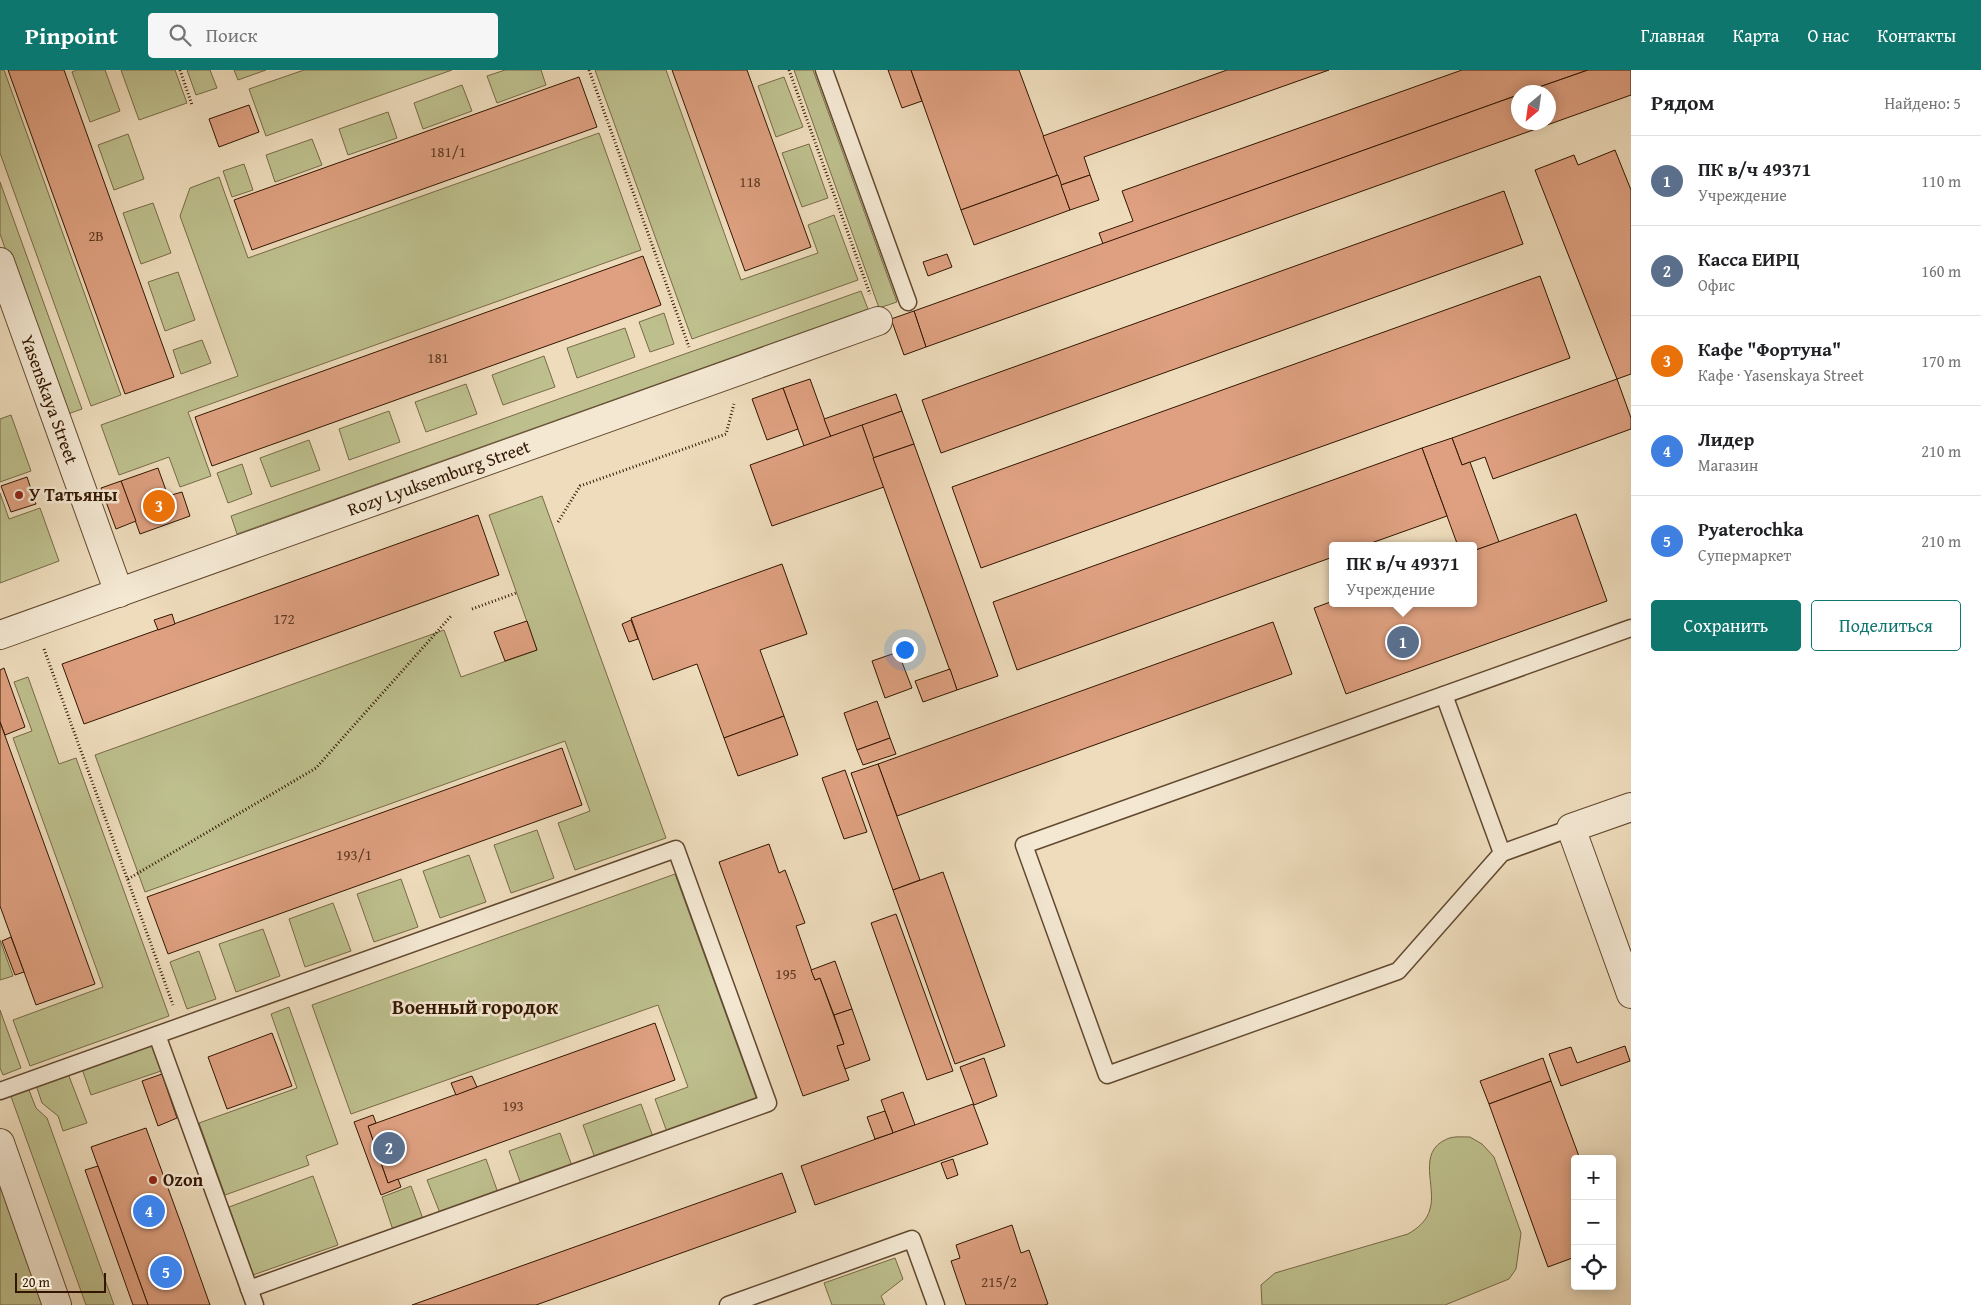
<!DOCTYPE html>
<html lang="ru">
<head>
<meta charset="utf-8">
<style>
	:root { --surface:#fff; --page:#f6f6f6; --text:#202124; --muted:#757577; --line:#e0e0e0; --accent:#0f766e }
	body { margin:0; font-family:"Gentium Book Plus",serif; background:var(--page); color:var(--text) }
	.controls { position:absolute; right:15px; bottom:15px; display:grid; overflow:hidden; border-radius:5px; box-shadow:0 2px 12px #0003 }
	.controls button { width:45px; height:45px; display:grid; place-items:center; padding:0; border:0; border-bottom:1px solid var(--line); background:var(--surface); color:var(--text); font:25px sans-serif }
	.compass { position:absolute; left:1511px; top:15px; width:45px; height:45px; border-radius:50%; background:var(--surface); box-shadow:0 2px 12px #0003; rotate:209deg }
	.scale { position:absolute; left:15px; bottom:12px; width:91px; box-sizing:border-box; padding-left:5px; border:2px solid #321600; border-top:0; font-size:14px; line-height:18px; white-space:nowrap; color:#321600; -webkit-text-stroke:4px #f4e8d3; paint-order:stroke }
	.you { position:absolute; left:904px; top:579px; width:18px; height:18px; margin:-12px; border:4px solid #fff; border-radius:50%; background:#1a73e8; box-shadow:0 0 0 8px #1a73e833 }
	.badge { display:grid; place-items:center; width:32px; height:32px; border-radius:50%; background:var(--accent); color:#fff; font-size:16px; font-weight:700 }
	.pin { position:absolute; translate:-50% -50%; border:2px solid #fff; box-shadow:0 1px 5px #0006 }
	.popup { position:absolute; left:1329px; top:472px; width:148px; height:65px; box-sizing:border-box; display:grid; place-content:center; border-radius:5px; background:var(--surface); filter:drop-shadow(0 1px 4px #0005); font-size:16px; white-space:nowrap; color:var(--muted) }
	.popup b { font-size:19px; color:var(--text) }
	.popup::after { content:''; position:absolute; left:50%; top:100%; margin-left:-10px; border:10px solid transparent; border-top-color:var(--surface) }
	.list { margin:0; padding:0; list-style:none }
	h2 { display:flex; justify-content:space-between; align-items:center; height:65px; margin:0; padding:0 20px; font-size:21px }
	h2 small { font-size:16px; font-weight:400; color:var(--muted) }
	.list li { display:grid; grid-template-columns:32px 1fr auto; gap:15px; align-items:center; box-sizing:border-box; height:90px; padding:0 20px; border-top:1px solid var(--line) }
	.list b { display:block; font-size:19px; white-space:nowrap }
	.list p { margin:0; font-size:16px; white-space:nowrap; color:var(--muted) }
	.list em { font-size:16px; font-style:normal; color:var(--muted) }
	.actions { display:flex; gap:10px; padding:15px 20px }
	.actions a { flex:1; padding:11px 0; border:1px solid var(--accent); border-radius:5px; text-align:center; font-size:18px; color:var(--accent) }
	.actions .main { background:var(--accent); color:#fff }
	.icon { flex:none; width:28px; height:28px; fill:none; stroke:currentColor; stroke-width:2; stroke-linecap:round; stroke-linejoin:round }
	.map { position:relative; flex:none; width:1631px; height:1235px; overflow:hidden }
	header { display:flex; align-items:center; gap:30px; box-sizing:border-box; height:70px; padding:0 25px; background:var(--accent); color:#fff }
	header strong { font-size:24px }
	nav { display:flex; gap:28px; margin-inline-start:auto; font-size:18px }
	.search { width:350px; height:45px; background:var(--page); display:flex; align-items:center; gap:12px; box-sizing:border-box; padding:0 18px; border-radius:5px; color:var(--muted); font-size:19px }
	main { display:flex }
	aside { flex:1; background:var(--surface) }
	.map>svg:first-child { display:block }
	.green { fill:#bdbf8d; stroke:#786a46 }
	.building { fill:#dea080; stroke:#321600 }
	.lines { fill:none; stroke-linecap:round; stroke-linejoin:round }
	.lane-casing { stroke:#61482f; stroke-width:19 }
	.street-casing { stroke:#61482f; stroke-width:30 }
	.path { stroke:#321600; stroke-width:3; stroke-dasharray:1 2.5; stroke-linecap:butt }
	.lane { stroke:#f4e8d3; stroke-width:16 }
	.street { stroke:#f4e8d3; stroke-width:28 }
	.poi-dot { fill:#8f2418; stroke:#f4e8d3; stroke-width:2 }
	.labels { text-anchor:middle; stroke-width:5; stroke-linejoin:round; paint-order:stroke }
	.number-label { font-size:15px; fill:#5d3820 }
	.street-label { font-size:18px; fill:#321600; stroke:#f4e8d3 }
	.poi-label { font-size:18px; font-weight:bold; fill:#321600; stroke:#f4e8d3; text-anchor:start }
	.quarter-label { font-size:20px; font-weight:bold; fill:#321600; stroke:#f4e8d3 }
</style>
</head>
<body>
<header>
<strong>Pinpoint</strong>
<div class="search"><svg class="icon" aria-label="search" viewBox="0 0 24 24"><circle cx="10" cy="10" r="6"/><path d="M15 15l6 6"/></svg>Поиск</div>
<nav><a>Главная</a><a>Карта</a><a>О нас</a><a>Контакты</a></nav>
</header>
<main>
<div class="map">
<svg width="1631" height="1235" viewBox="0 0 1631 1235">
	<rect width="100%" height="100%" fill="#eedcbc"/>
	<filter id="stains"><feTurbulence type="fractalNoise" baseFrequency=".004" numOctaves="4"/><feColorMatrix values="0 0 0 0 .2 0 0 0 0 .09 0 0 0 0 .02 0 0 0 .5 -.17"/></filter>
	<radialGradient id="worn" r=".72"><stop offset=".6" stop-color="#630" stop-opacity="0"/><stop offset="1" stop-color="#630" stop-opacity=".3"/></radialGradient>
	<g class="green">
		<path d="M0,0H4L121,325L91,336L0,83Z"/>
		<path d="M76,0H105L120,41L90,52L72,2Z"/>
		<path d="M121,0H175L187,33L139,50Z"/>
		<path d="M187,0H210L217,18L196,25Z"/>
		<path d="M234,0H266L238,10Z"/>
		<path d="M304,0H452L266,66L249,19Z"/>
		<path d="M505,0H541L546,15L497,33L487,6Z"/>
		<path d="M595,0H666L741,210L818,183L808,155L834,145L858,210L692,269Z"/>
		<path d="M794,0H813L897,232L879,238Z"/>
		<path d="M784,7L803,57L776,67L758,16Z"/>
		<path d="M462,15L472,41L423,59L414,33Z"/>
		<path d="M388,42L397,68L348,85L339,59Z"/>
		<path d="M599,63L641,180L188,342L211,406L180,417L169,387L119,405L101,355L238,306L180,146L190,118L219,107L248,188Z"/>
		<path d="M128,64L144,109L114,120L98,75Z"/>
		<path d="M312,69L322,95L275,112L266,85Z"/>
		<path d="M809,74L828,128L802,137L782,83Z"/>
		<path d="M244,94L253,120L232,127L223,101Z"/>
		<path d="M0,112L82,339L65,345L0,164Z"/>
		<path d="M153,133L171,183L141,194L123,143Z"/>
		<path d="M178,202L195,250L165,261L148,212Z"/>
		<path d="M861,221L868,239L237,464L231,446Z"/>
		<path d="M664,243L674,274L650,282L639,252Z"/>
		<path d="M625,258L635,287L577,308L567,278Z"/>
		<path d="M202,270L211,293L181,304L173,280Z"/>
		<path d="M544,286L555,317L503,335L492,305Z"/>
		<path d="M466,314L477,344L426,362L415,332Z"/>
		<path d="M389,341L400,372L349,390L339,359Z"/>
		<path d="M11,345L31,401L0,412V349Z"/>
		<path d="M309,370L320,400L271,417L260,388Z"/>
		<path d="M242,394L252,424L228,433L217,403Z"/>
		<path d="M0,423L9,449L40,438L59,491L0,513Z"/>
		<path d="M542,426L666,768L575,800L558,753L590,741L565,671L145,822L95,685L444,560L461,607L537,580L489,445Z"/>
		<path d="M28,607L59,694L76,688L169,946L30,996L13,950L103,917L13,668L32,661L14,612Z"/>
		<path d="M537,760L554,808L511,823L494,775Z"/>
		<path d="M469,785L486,832L440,848L423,801Z"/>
		<path d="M675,804L757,1030L667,1062L655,1029L688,1017L658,935L351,1044L312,935Z"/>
		<path d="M401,809L418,857L374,872L357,824Z"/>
		<path d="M333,833L351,881L305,897L289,849Z"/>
		<path d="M263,859L280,906L236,922L219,874Z"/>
		<path d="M0,870L13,906L0,910Z"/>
		<path d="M199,881L216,929L187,939L170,892Z"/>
		<path d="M289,937L338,1074L306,1086L309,1095L225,1125L199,1053L297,1018L271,944Z"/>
		<path d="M0,940L21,998L3,1005L0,998Z"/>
		<path d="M151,971L161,1001L91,1025L81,996Z"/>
		<path d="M67,1001L87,1053L63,1061L58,1046L42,1033L35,1012Z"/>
		<path d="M27,1015L36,1038L47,1048L114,1235H86L9,1021Z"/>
		<path d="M641,1034L653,1067L595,1088L583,1055Z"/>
		<path d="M560,1063L572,1096L521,1114L509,1081Z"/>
		<path d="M1470,1067L1482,1074L1494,1087L1521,1163L1516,1199L1509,1209L1445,1235H1262L1261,1215L1275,1203L1408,1164C1418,1158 1427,1151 1430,1139C1437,1117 1416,1082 1447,1069C1453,1066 1463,1067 1470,1067Z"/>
		<path d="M486,1089L498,1123L440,1143L427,1110Z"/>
		<path d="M313,1106L338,1175L253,1205L229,1137Z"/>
		<path d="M0,1113L44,1235H0Z"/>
		<path d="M411,1116L423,1149L393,1160L382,1127Z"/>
		<path d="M895,1188L903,1209L881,1226L885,1235H832L824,1213Z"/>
	</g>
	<g class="building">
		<path d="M8,0H64L174,307L125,324Z"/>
		<path d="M672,0H747L811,177L745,201Z"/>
		<path d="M888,0H911L922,31L902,38Z"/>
		<path d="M911,0H1019L1058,105L961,140Z"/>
		<path d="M1227,0H1329L1084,87L1090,105L1061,115L1043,66Z"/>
		<path d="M1462,0H1588L1525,22H1518V25L1103,174L1099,163L1133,151L1122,121Z"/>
		<path d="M1588,0H1631V25L926,277L914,241L1518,25V52H1548V22H1525Z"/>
		<path d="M579,7L597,57L252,180L234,130Z"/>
		<path d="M249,35L259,62L219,77L209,49Z"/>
		<path d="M1615,80L1631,120V304L1617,309L1535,100L1574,85L1578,95Z"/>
		<path d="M1058,105L1070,140L974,175L961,140Z"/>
		<path d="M1090,105L1099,130L1070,140L1061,115Z"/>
		<path d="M1504,121L1523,174L941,383L922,330Z"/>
		<path d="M947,184L952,197L928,206L923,192Z"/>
		<path d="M643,186L661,235L212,396L195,347Z"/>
		<path d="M1540,206L1570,288L981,498L952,417Z"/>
		<path d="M914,241L926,277L904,285L891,249Z"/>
		<path d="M810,309L831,367L804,376L783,318Z"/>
		<path d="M1617,309L1631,348V359L1493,409L1485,387L1462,395L1452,368Z"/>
		<path d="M783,318L798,359L767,370L752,329Z"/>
		<path d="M896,324L902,341L831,367L824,349Z"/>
		<path d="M902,341L914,374L873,388L862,355Z"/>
		<path d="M862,355L884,417L772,456L750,395Z"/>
		<path d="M1452,368L1462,395L1470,392L1499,472L1473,481V476H1458L1422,378Z"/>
		<path d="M914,374L998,606L957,620L873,388Z"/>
		<path d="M1422,378L1447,446L1363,476H1333V487L1017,600L993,532Z"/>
		<path d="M158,398L168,426L182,422L190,446L140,464L121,411Z"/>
		<path d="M27,407L36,434L11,442L1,416Z"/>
		<path d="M121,411L136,451L116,459L101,418Z"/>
		<path d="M1576,444L1607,531L1346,624L1314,538L1333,531V533H1473V481Z"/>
		<path d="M478,445L499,505L84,654L62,594Z"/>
		<path d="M782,494L807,564L760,580L784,646L724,668L697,594L653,610L631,548Z"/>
		<path d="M172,544L175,554L158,560L154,550Z"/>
		<path d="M631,550L638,569L629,572L622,554Z"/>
		<path d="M527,551L537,580L505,591L494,562Z"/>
		<path d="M1273,552L1292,604L897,746L878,694Z"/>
		<path d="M898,582L912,618L885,628L872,591Z"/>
		<path d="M4,598L25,657L5,665L0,652V600Z"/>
		<path d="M950,599L957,620L923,632L915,611Z"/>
		<path d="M877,631L890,668L857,680L844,643Z"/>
		<path d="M784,646L798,685L738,706L724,668Z"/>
		<path d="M0,652L95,914L36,935L0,836Z"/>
		<path d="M890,668L896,684L863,695L857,680Z"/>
		<path d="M562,678L582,735L168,884L147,827Z"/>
		<path d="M878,694L920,810L893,820L851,703Z"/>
		<path d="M845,700L867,762L844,769L822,708Z"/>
		<path d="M769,774L779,803L785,800L805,853L796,856L815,910L820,908L844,974L837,976L849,1010L803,1026L719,792Z"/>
		<path d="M943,802L1005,976L955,994L893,820Z"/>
		<path d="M896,844L953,1001L927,1010L871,853Z"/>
		<path d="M11,867L24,902L15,905L2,871Z"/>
		<path d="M835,891L852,939L834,945L820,908L815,910L811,900Z"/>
		<path d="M852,939L870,990L845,999L837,976L844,974L834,945Z"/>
		<path d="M655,953L675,1010L388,1113L368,1056Z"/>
		<path d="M272,963L292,1016L227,1039L208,987Z"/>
		<path d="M1625,976L1630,991L1561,1016L1549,984L1571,977L1577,993Z"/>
		<path d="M984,988L997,1026L974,1035L960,997Z"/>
		<path d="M1543,988L1551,1011L1489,1034L1480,1011Z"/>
		<path d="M162,1004L177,1048L158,1056L142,1011Z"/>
		<path d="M472,1006L477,1017L456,1025L451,1013Z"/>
		<path d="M1551,1011L1580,1089H1575V1187L1548,1197L1489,1034Z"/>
		<path d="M903,1022L915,1055L893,1063L881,1030Z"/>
		<path d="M973,1034L988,1074L815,1135L801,1096Z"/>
		<path d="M885,1041L893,1063L875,1069L867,1047Z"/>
		<path d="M373,1045L376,1053L368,1056L388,1113L398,1109L401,1117L381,1125L354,1052Z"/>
		<path d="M146,1058L183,1159L210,1235H148L91,1077Z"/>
		<path d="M953,1089L958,1105L947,1109L941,1093Z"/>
		<path d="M98,1096L148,1235H133L85,1100Z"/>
		<path d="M782,1103L796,1142L536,1235H412Z"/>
		<path d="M1012,1155L1021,1183L1029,1180L1048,1234L1044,1235H966L951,1191L960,1188L956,1175Z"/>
	</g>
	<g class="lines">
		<g class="lane-casing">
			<g id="lane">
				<path d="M824,0L908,232"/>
				<path d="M1444,625L1502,783"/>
				<path d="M1571,758L1502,783L1398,901L1107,1005L1024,775L1631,558"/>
				<path d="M157,965L255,1235"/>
				<path d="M0,1021L676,779L768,1033L249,1219"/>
				<path d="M728,1235L912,1169L936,1235"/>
			</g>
		</g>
		<g class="street-casing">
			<g id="street">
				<path id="s1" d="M0,192L119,523"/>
				<path id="s2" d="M0,565L878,251"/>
				<path d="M1631,737L1571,758L1631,924"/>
				<path d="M0,1073L57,1235"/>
			</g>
		</g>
		<g class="path">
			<path d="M180,0L192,35"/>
			<path d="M589,0L689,277"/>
			<path d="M789,0L870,224"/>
			<path d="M558,452L580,416L726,364L734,334"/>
			<path d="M472,539L516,523"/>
			<path d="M44,579L173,935"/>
			<path d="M128,809L316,698L451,546"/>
		</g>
		<use href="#lane" class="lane"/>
		<use href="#street" class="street"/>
	</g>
	<g class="poi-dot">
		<circle cx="19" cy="425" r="5"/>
		<circle cx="153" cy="1110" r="5"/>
	</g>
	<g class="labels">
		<g class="number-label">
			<text x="448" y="87">181/1</text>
			<text x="750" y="117">118</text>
			<text x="96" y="171">2В</text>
			<text x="438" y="293">181</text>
			<text x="284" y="554">172</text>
			<text x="354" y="790">193/1</text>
			<text x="786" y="909">195</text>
			<text x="513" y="1041">193</text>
			<text x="999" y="1217">215/2</text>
		</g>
		<g class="street-label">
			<text dy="6" stroke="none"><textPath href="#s1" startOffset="146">Yasenskaya Street</textPath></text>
			<text dy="6" stroke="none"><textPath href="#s2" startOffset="466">Rozy Lyuksemburg Street</textPath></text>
		</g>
		<g class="poi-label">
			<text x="29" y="431">У Татьяны</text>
			<text x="163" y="1116">Ozon</text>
		</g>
		<g class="quarter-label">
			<text x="475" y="944">Военный городок</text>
		</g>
	</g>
	<rect width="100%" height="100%" filter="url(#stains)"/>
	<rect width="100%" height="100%" fill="url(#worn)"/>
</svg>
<div class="controls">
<button>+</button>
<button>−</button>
<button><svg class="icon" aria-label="locate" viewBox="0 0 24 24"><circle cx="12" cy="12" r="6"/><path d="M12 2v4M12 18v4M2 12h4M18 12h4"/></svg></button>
</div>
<svg class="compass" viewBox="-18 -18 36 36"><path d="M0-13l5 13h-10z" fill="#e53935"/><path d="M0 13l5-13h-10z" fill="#757577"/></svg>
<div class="scale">20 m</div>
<div class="you"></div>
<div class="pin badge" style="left:1403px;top:572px;background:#5c6f8a">1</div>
<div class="popup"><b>ПК в/ч 49371</b>Учреждение</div>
<div class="pin badge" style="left:389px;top:1078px;background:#5c6f8a">2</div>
<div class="pin badge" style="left:159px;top:436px;background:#e8710a">3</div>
<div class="pin badge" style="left:149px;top:1141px;background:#3f7fe0">4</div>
<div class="pin badge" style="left:166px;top:1202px;background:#3f7fe0">5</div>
</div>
<aside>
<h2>Рядом<small>Найдено: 5</small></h2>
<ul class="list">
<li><span class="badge" style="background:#5c6f8a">1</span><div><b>ПК в/ч 49371</b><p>Учреждение</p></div><em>110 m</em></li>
<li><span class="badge" style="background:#5c6f8a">2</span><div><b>Касса ЕИРЦ</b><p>Офис</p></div><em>160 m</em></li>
<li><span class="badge" style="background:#e8710a">3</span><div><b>Кафе &quot;Фортуна&quot;</b><p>Кафе · Yasenskaya Street</p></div><em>170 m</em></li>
<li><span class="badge" style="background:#3f7fe0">4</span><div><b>Лидер</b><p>Магазин</p></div><em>210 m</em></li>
<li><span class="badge" style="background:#3f7fe0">5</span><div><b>Pyaterochka</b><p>Супермаркет</p></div><em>210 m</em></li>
</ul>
<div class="actions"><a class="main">Сохранить</a><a>Поделиться</a></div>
</aside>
</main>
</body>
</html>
